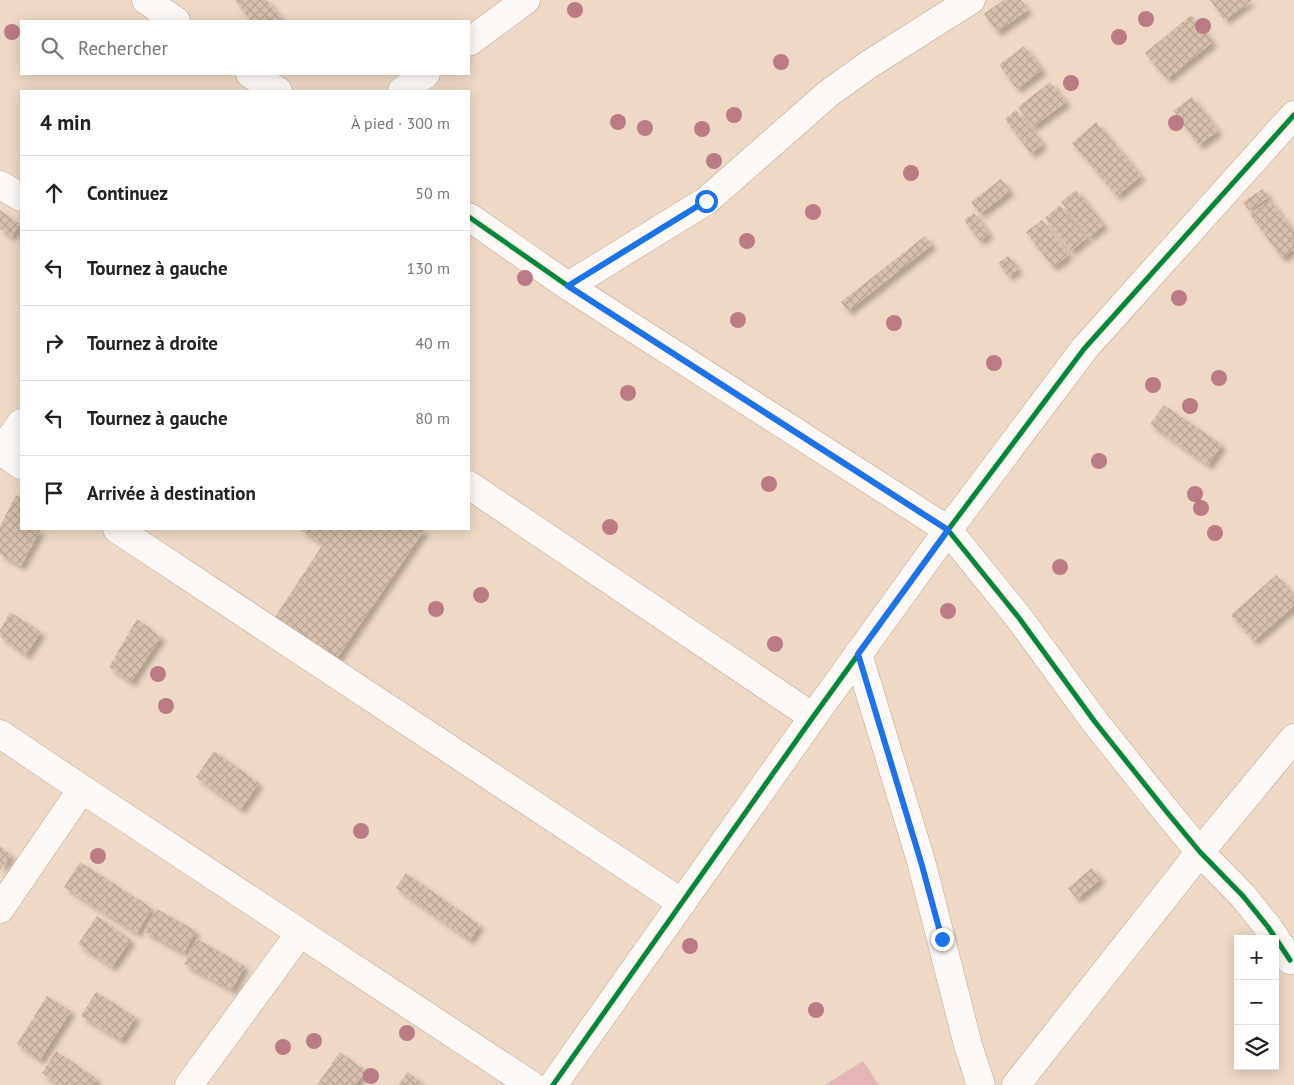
<!DOCTYPE html>
<html lang="fr">
<head>
<meta charset="utf-8">
<style>
	:root { --surface:#fff; --page:#f2f2f2; --text:#222; --muted:#767676; --line:#e0e0e0 }
	body { margin:0; font-family:"PT Sans",sans-serif; background:var(--page); color:var(--text) }
	.controls { position:absolute; right:15px; bottom:15px; display:grid; overflow:hidden; border-radius:0px; box-shadow:0 2px 12px #0003 }
	.controls button { width:45px; height:45px; display:grid; place-items:center; padding:0; border:0; border-bottom:1px solid var(--line); background:var(--surface); color:var(--text); font:25px sans-serif }
	.stop { position:absolute; width:15px; height:15px; margin:-11px; border:4px solid #1a73e8; border-radius:50%; background:#fff }
	.stop.end { background:#1a73e8; border-color:#fff; box-shadow:0 1px 5px #0008 }
	.list { margin:0; padding:0; list-style:none }
	h2 { display:flex; justify-content:space-between; align-items:center; height:65px; margin:0; padding:0 20px; font-size:21px }
	h2 small { font-size:16px; font-weight:400; color:var(--muted) }
	.list li { display:grid; grid-template-columns:32px 1fr auto; gap:15px; align-items:center; box-sizing:border-box; height:75px; padding:0 20px; border-top:1px solid var(--line) }
	.list b { display:block; font-size:19px; white-space:nowrap }
	.list em { font-size:16px; font-style:normal; color:var(--muted) }
	.icon { flex:none; width:28px; height:28px; fill:none; stroke:currentColor; stroke-width:2; stroke-linecap:round; stroke-linejoin:round }
	.map { position:relative; flex:none; width:1294px; height:1085px; overflow:hidden }
	.search { position:absolute; background:var(--surface); box-shadow:0 2px 12px #0003; left:20px; top:20px; width:450px; height:55px; display:flex; align-items:center; gap:12px; box-sizing:border-box; padding:0 18px; border-radius:0px; color:var(--muted); font-size:19px }
	.panel { position:absolute; background:var(--surface); box-shadow:0 2px 12px #0003; left:20px; top:90px; width:450px; height:440px; border-radius:0px }
	.map>svg:first-child { display:block }
	.green { fill:#e3b5b6 }
	.building { fill:url(#building-cross-hatch); filter:url(#shadow) }
	.lines { fill:none; stroke-linecap:round; stroke-linejoin:round }
	.street-casing { stroke:#bba694; stroke-width:29 }
	.street { stroke:#fcf9f7; stroke-width:28 }
	.cycleway-casing { stroke:#f7eadf; stroke-width:8 }
	.cycleway { stroke:#00873e; stroke-width:5 }
	.tree { fill:#ba7a86 }
	.route { stroke:#1a73e8; stroke-width:6 }
</style>
</head>
<body>
<div class="map">
<svg width="1294" height="1085" viewBox="0 0 1294 1085">
	<defs>
		<pattern id="building-cross-hatch" width="8" height="8" patternUnits="userSpaceOnUse" patternTransform="scale(1.25)"><rect width="8" height="8" fill="#d6c0ad"/><path d="M0 0l8 8M0 8l8-8" fill="none" stroke="#b7a493"/></pattern>
		<filter id="shadow"><feDropShadow dx="4.5" dy="4.5" stdDeviation="2.5" flood-color="#0004"/></filter>
	</defs>
	<rect width="100%" height="100%" fill="#eed9c7"/>
	<path class="green" d="M863,1061L879,1085H825Z"/>
	<g class="building">
		<path d="M235,0H267L281,18L277,21H251Z"/>
		<path d="M1003,0H1021L1028,10L997,32L984,14Z"/>
		<path d="M1210,0H1252L1225,20Z"/>
		<path d="M1191,15L1213,42L1167,79L1145,53Z"/>
		<path d="M1024,46L1042,70L1017,89L999,65Z"/>
		<path d="M1050,82L1066,102L1033,127L1018,107Z"/>
		<path d="M1192,97L1218,131L1199,145L1173,111Z"/>
		<path d="M1016,110L1043,144L1031,154L1005,119Z"/>
		<path d="M1096,122L1141,176L1117,196L1072,143Z"/>
		<path d="M1001,179L1010,191L980,214L971,202Z"/>
		<path d="M1263,189L1269,197L1249,210L1243,202Z"/>
		<path d="M1076,190L1104,225L1089,237L1061,202Z"/>
		<path d="M1270,200L1294,233V249L1282,258L1250,214Z"/>
		<path d="M1060,205L1087,238L1071,251L1045,218Z"/>
		<path d="M0,210L19,224L12,237L0,229Z"/>
		<path d="M974,213L989,234L980,241L964,220Z"/>
		<path d="M1042,220L1069,255L1053,267L1026,232Z"/>
		<path d="M925,236L932,245L848,311L841,302Z"/>
		<path d="M1008,256L1018,269L1009,277L998,263Z"/>
		<path d="M1164,405L1222,445L1208,465L1150,424Z"/>
		<path d="M16,495L21,497V529H41L21,566L0,554V526Z"/>
		<path d="M299,529H425L336,660L273,620L323,544Z"/>
		<path d="M1276,575L1294,595V606L1254,641L1231,615Z"/>
		<path d="M10,612L41,632L26,655L0,636V630Z"/>
		<path d="M137,619L161,637L131,682L109,667Z"/>
		<path d="M214,751L259,783L241,809L196,777Z"/>
		<path d="M0,846L11,855L0,870Z"/>
		<path d="M80,862L152,908L137,933L64,887Z"/>
		<path d="M1092,868L1101,879L1077,899L1068,888Z"/>
		<path d="M406,873L480,925L470,940L396,888Z"/>
		<path d="M157,909L196,931L184,953L144,931Z"/>
		<path d="M97,916L131,940L112,967L78,944Z"/>
		<path d="M197,939L245,966L232,990L184,964Z"/>
		<path d="M96,992L136,1017L121,1040L81,1016Z"/>
		<path d="M47,996L71,1011L40,1060L17,1044Z"/>
		<path d="M56,1051L97,1079L93,1085H59L42,1073Z"/>
		<path d="M340,1052L366,1071L355,1085H317Z"/>
		<path d="M408,1072L424,1085H398Z"/>
	</g>
	<g class="lines">
		<g class="street-casing">
			<g id="street">
				<path d="M146,0L176,21"/>
				<path d="M469,42L526,0"/>
				<path d="M250,74L278,91"/>
				<path d="M402,91L426,74"/>
				<path d="M0,185L21,197"/>
				<path d="M469,217L568,286L948,530L1019,618L1095,722L1166,811L1200,852L1243,896L1268,927L1290,960"/>
				<path d="M568,286L706,201L829,93L868,65L971,0"/>
				<path d="M0,451L21,465"/>
				<path d="M0,453L21,423"/>
				<path d="M469,485L813,717"/>
				<path d="M117,529L682,903"/>
				<path d="M858,654L921,861L968,1045L981,1085"/>
				<path d="M0,734L82,789L531,1085"/>
				<path d="M0,909L82,789"/>
				<path d="M189,1085L300,933"/>
				<path d="M553,1085L813,717L948,530L1084,349L1294,115"/>
				<path d="M1016,1085L1200,852L1294,738"/>
			</g>
		</g>
		<use href="#street" class="street"/>
		<g class="cycleway-casing">
			<g id="cycleway">
				<path d="M469,217L568,286L948,530L1019,618L1095,722L1166,811L1200,852L1243,896L1268,927L1290,960"/>
				<path d="M553,1085L813,717L948,530L1084,349L1294,115"/>
			</g>
		</g>
		<use href="#cycleway" class="cycleway"/>
	</g>
	<g class="tree">
		<circle cx="575" cy="10" r="8"/>
		<circle cx="1146" cy="19" r="8"/>
		<circle cx="1203" cy="26" r="8"/>
		<circle cx="12" cy="32" r="8"/>
		<circle cx="1119" cy="37" r="8"/>
		<circle cx="781" cy="62" r="8"/>
		<circle cx="1071" cy="83" r="8"/>
		<circle cx="734" cy="115" r="8"/>
		<circle cx="618" cy="122" r="8"/>
		<circle cx="1176" cy="123" r="8"/>
		<circle cx="645" cy="128" r="8"/>
		<circle cx="702" cy="129" r="8"/>
		<circle cx="714" cy="161" r="8"/>
		<circle cx="911" cy="173" r="8"/>
		<circle cx="813" cy="212" r="8"/>
		<circle cx="747" cy="241" r="8"/>
		<circle cx="525" cy="278" r="8"/>
		<circle cx="1179" cy="298" r="8"/>
		<circle cx="738" cy="320" r="8"/>
		<circle cx="894" cy="323" r="8"/>
		<circle cx="994" cy="363" r="8"/>
		<circle cx="1219" cy="378" r="8"/>
		<circle cx="1153" cy="385" r="8"/>
		<circle cx="628" cy="393" r="8"/>
		<circle cx="1190" cy="406" r="8"/>
		<circle cx="1099" cy="461" r="8"/>
		<circle cx="769" cy="484" r="8"/>
		<circle cx="1195" cy="494" r="8"/>
		<circle cx="1201" cy="508" r="8"/>
		<circle cx="610" cy="527" r="8"/>
		<circle cx="1215" cy="533" r="8"/>
		<circle cx="1060" cy="567" r="8"/>
		<circle cx="481" cy="595" r="8"/>
		<circle cx="436" cy="609" r="8"/>
		<circle cx="948" cy="611" r="8"/>
		<circle cx="775" cy="644" r="8"/>
		<circle cx="158" cy="674" r="8"/>
		<circle cx="166" cy="706" r="8"/>
		<circle cx="361" cy="831" r="8"/>
		<circle cx="98" cy="856" r="8"/>
		<circle cx="690" cy="946" r="8"/>
		<circle cx="816" cy="1010" r="8"/>
		<circle cx="407" cy="1033" r="8"/>
		<circle cx="314" cy="1041" r="8"/>
		<circle cx="283" cy="1047" r="8"/>
		<circle cx="371" cy="1076" r="8"/>
	</g>
	<g class="lines">
		<path class="route" d="M706,201L568,286L948,530L858,654L921,862L942,939"/>
	</g>
</svg>
<div class="controls">
<button>+</button>
<button>−</button>
<button><svg class="icon" aria-label="layers" viewBox="0 0 24 24"><path d="M12 4l9 5-9 5-9-5zM3 14l9 5 9-5"/></svg></button>
</div>
<div class="stop" style="left:706px;top:201px"></div>
<div class="stop end" style="left:942px;top:939px"></div>
<div class="search"><svg class="icon" aria-label="search" viewBox="0 0 24 24"><circle cx="10" cy="10" r="6"/><path d="M15 15l6 6"/></svg>Rechercher</div>
<section class="panel">
<h2>4 min<small>À pied · 300 m</small></h2>
<ul class="list">
<li><svg class="icon" aria-label="ahead" viewBox="0 0 24 24"><path d="M12 20V5M6 11l6-6 6 6"/></svg><div><b>Continuez</b></div><em>50 m</em></li>
<li><svg class="icon" aria-label="left" viewBox="0 0 24 24"><path d="M17 20v-9H6M10 6l-5 5 5 5"/></svg><div><b>Tournez à gauche</b></div><em>130 m</em></li>
<li><svg class="icon" aria-label="right" viewBox="0 0 24 24"><path d="M7 20v-9h11M14 6l5 5-5 5"/></svg><div><b>Tournez à droite</b></div><em>40 m</em></li>
<li><svg class="icon" aria-label="left" viewBox="0 0 24 24"><path d="M17 20v-9H6M10 6l-5 5 5 5"/></svg><div><b>Tournez à gauche</b></div><em>80 m</em></li>
<li><svg class="icon" aria-label="arrive" viewBox="0 0 24 24"><path d="M6 21V4h12l-3 4 3 4H6"/></svg><div><b>Arrivée à destination</b></div></li>
</ul>
</section>
</div>
</body>
</html>
